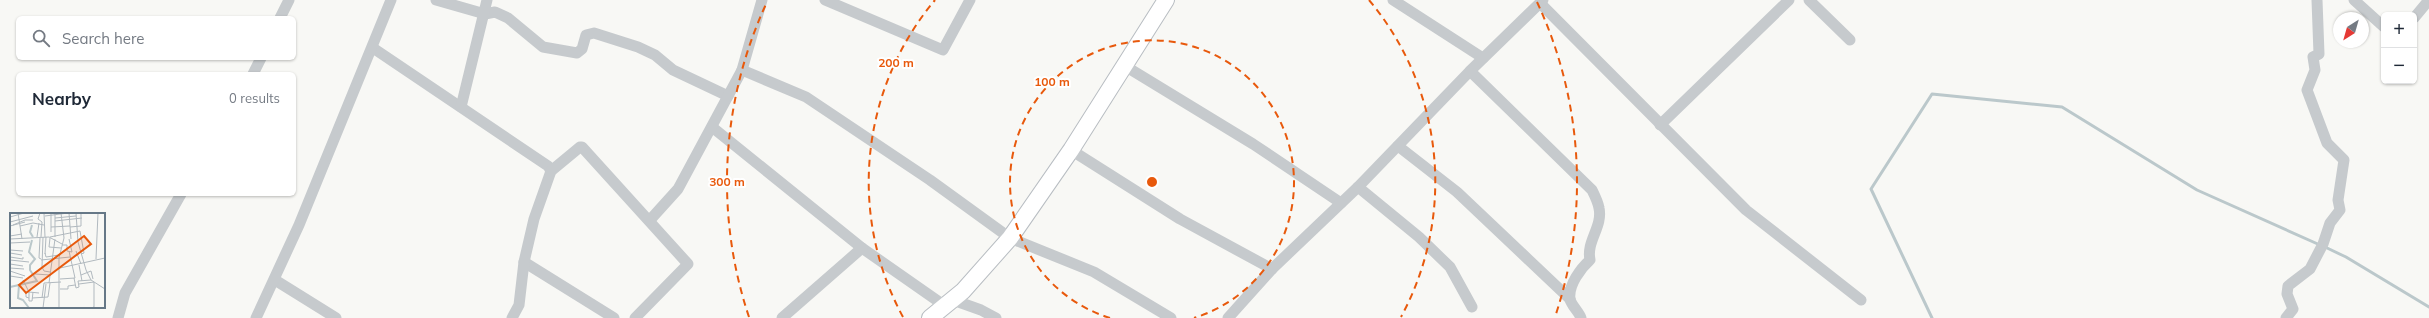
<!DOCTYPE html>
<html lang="en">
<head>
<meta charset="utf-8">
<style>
	:root { --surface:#fff; --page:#f2f2f3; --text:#1f2937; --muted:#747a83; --line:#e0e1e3 }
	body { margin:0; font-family:Mulish,sans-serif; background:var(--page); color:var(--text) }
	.controls { position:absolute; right:12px; top:12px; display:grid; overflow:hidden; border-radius:6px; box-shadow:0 1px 3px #0004 }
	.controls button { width:36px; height:36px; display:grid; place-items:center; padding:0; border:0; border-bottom:1px solid var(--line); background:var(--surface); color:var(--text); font:20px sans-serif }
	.compass { position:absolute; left:2333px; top:12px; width:36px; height:36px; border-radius:50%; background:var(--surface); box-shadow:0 1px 3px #0004; rotate:217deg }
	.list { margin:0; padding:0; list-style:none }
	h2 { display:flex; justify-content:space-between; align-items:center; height:52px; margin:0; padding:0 16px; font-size:17px }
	h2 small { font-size:13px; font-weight:400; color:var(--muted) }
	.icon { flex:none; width:22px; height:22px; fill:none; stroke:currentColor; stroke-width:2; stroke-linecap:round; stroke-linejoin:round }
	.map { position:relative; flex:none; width:2429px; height:318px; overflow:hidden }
	.search { position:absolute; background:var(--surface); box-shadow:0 1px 3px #0004; left:16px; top:16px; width:280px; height:44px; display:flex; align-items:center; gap:10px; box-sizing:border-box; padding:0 14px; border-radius:6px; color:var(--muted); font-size:15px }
	.panel { position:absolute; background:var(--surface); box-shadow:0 1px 3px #0004; left:16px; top:72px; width:280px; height:124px; border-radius:6px }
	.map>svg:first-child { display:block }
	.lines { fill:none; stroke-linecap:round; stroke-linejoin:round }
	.stream { stroke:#bbc8cb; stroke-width:3 }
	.secondary-casing { stroke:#b8bdc2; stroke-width:18 }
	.street { stroke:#c6cacd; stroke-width:11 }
	.secondary { stroke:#fff; stroke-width:16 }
	.ring { fill:none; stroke:#e8590c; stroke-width:2; stroke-dasharray:7 5 }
	.inset-river { fill:none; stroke:#bbc8cb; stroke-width:2 }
	.inset-road { fill:none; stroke:#b1b9bf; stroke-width:1 }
	.view { fill:#e8590c; fill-opacity:0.15; stroke:#e8590c; stroke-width:2 }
	.inset-edge { fill:none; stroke:#667887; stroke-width:2 }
	.centre { fill:#e8590c; stroke:#fff; stroke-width:2 }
	.ring-label { font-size:12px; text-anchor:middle; font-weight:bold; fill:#e8590c; stroke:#fff; stroke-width:4; stroke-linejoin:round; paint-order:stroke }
</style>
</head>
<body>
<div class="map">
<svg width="2429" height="318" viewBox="0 0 2429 318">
	<rect width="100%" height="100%" fill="#f8f8f5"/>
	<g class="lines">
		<g class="stream">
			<path d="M2325,247L2346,257L2429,307"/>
			<path d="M1932,318L1871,189L1932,94L2062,107L2197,190L2320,245"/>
		</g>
		<g class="secondary-casing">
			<path id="secondary" d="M930,318L963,291L1010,238L1071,150L1166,0"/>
		</g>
		<g class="street">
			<path d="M436,0L485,14L495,12L508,18L543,47L577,53L582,49L586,35L594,33L638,47L655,55L673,70L728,96"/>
			<path d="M825,0L943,50L970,0"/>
			<path d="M1393,0L1483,58"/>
			<path d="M1809,0L1850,40"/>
			<path d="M2354,0L2384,27"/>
			<path d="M1540,3L1746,210L1861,300"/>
			<path d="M280,18L289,0"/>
			<path d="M2414,18L2429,0"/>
			<path d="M373,48L548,166L551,171"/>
			<path d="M1125,66L1253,144L1341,203"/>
			<path d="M742,70L806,97L930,180L1010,238L1094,272L1171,318"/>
			<path d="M1470,71L1592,190C1595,196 1598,202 1599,208C1603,227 1586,241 1590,260C1581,268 1568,285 1570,299C1571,305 1579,312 1581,318"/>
			<path d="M253,74L261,58"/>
			<path d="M461,107L487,0"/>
			<path d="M1660,125L1789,0"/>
			<path d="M712,127L862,248L945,306"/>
			<path d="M1398,146L1457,192L1570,299"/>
			<path d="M1071,150L1180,219L1272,269"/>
			<path d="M1358,187L1419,237L1450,267L1472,307"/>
			<path d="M650,220L678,189L742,70L762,0"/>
			<path d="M524,262L614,318"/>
			<path d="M275,280L336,318"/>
			<path d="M953,300L981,310L996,318"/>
			<path d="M118,318L125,293L181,194"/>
			<path d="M256,318L299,225L391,0"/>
			<path d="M512,318L519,305L524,262L534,219L551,171L580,147H582L688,264L635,318"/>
			<path d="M782,318L862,248"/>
			<path d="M1228,318L1272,269L1358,187L1470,71L1543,0"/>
			<path d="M2286,318L2293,309L2287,294L2288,286L2310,269L2323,244L2330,223L2340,210L2338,200L2344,160L2327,143L2307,90L2315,70L2313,57L2319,54L2317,0"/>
		</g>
		<use href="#secondary" class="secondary"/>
	</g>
	<g class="ring">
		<path d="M1110 318A142 142 0 1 1 1194 318"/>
		<path d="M903 317A283 283 0 0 1 935 0M1369 0A283 283 0 0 1 1401 317"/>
		<path d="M749 317A425 425 0 0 1 767 2M1537 2A425 425 0 0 1 1555 317"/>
	</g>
	<g transform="translate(10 213)">
		<rect width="95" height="95" fill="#f8f8f5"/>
		<path class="inset-river" d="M22,12L20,19L23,24M9,72L8,85L13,87L19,95M0,74L27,68L20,57V52L25,46L19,39L22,27"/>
		<path class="inset-road" d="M8,0L12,26M30,0L28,6L32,9L31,24M34,0L35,24M41,0V19M45,0V24M59,0L61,26M66,0L68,29L76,57L81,67L95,76M35,3L58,0M0,4L14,0M45,5L66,3M45,8L72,5M0,9L23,3M3,12L15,7H23M0,13L15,9M10,13L23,10L34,12M41,14L60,13M60,14L71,13V0M0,23L12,21M27,24L29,10M33,24L32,54L34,58L40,59M40,24L70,18L74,40L71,41M30,25L29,45L31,46M40,25L39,34L51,35M0,26L39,24L52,31M0,30L20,29M52,32H57V38L62,39L59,26M0,37L13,38M66,38L71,51M0,40L12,42M35,40L36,44L49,42M35,41L36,24M0,44L13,46V44M86,46L88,0M0,47L19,49M31,47L60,44M0,51L13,53M69,52L72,68M0,55L14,56M50,55L95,45M0,58L15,63M25,61L40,62M71,62L81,58L83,66M0,63L13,65M64,65L66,75L69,74L68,68L81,67M50,66L65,65L59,38M13,67L19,79L29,80M39,70L45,26M69,71L84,69M50,76H58V73L65,72M19,85L16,84V79H19V88H22L23,79M22,85L38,84L40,70M32,85L34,70L51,69M33,95L36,71M49,95V45L54,25L51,0M81,95L84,94V69"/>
		<path class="view" d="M74,23L81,31L16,80L9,72Z"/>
		<rect width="95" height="95" class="inset-edge"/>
	</g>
	<circle cx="1152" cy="182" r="6" class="centre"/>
	<g class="ring-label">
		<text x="896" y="67">200 m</text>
		<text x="1052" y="86">100 m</text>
		<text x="727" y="186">300 m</text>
	</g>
</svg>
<div class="controls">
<button>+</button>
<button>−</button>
</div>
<svg class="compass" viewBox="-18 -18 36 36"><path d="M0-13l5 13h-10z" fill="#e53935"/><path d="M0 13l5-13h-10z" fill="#747a83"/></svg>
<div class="search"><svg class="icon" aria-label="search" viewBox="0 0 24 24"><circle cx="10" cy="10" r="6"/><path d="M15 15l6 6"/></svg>Search here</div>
<section class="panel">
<h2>Nearby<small>0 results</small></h2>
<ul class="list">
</ul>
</section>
</div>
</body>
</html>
